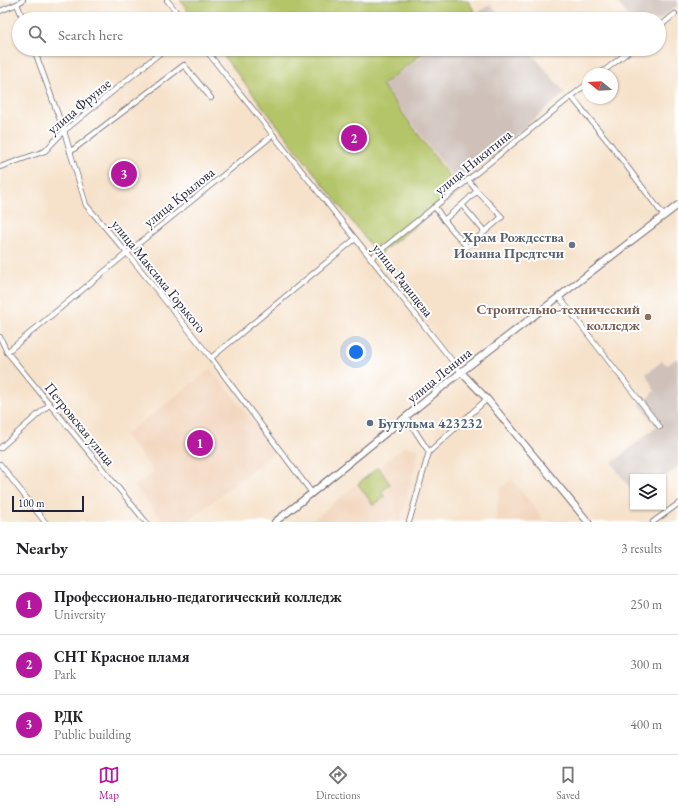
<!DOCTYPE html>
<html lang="en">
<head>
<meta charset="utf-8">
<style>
	:root { --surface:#fff; --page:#f6f6f6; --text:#202124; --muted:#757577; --line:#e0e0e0; --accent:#b5179e }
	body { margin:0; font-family:"EB Garamond",serif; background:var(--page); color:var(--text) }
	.controls { position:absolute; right:12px; bottom:12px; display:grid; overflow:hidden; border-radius:0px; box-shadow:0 1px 3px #0004 }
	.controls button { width:36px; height:36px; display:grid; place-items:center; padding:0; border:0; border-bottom:1px solid var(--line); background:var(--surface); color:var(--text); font:20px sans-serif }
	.compass { position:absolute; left:582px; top:68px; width:36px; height:36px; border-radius:50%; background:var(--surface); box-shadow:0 1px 3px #0004; rotate:288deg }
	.scale { position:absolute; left:12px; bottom:10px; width:72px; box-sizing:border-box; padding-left:4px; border:2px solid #22223b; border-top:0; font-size:11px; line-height:14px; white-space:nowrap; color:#22223b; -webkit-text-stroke:3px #fff; paint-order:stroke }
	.you { position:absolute; left:356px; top:352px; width:14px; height:14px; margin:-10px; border:3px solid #fff; border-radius:50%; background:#1a73e8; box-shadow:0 0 0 6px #1a73e833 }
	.badge { display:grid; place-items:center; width:26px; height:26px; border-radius:50%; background:var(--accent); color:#fff; font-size:13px; font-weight:700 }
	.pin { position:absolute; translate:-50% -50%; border:2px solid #fff; box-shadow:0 1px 4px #0006 }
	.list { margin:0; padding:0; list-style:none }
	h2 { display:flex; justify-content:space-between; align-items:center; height:52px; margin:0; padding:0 16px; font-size:17px }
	h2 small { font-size:13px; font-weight:400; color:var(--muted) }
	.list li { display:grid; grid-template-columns:26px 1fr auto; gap:12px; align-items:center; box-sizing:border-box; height:60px; padding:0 16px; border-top:1px solid var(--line) }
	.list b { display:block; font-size:15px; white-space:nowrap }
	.list p { margin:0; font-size:13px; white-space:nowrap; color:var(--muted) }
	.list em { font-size:13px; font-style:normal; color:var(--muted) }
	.icon { flex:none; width:22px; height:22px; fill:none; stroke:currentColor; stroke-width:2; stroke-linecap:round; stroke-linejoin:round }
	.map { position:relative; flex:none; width:678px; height:522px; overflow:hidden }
	.search { position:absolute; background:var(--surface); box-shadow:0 1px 3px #0004; left:12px; right:12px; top:12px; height:44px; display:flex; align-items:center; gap:10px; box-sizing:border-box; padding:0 14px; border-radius:22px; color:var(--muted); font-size:15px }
	.sheet { height:232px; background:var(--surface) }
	nav { display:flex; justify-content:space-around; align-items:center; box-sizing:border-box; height:56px; border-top:1px solid var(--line); background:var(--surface); font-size:11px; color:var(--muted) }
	nav a { display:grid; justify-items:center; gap:2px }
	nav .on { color:var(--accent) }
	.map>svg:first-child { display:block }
	.built { fill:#f2d5bd }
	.industrial { fill:#cfc1ba }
	.green { fill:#b4c467; stroke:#6b7351 }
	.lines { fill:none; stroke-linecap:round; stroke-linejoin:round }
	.minor-casing { stroke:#6c656d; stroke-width:6 }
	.major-casing { stroke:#6c656d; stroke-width:8 }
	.minor { stroke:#fff; stroke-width:4.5 }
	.major { stroke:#fff; stroke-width:6 }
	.worship-dot { fill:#6b7280; stroke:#fff; stroke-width:1.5 }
	.education-dot { fill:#8d6e63; stroke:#fff; stroke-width:1.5 }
	.service-dot { fill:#5c6f8a; stroke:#fff; stroke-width:1.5 }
	.labels { text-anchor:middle; stroke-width:4; stroke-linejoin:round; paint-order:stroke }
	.street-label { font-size:14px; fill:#22223b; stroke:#fff }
	.worship-label { font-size:14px; font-weight:bold; fill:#5b616d; stroke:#fff; text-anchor:end }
	.education-label { font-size:14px; font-weight:bold; fill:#785e54; stroke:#fff; text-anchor:end }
	.service-label { font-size:14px; font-weight:bold; fill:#4e5e75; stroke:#fff; text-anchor:start }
</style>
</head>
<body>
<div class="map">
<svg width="678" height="522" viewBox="0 0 678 522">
	<rect width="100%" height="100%" fill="#fff"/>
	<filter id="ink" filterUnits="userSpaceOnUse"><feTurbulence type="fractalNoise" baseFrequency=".025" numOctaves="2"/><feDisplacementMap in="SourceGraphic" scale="8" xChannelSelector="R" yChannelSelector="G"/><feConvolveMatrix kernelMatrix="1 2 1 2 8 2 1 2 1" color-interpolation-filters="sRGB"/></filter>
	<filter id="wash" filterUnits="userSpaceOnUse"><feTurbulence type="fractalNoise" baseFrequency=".012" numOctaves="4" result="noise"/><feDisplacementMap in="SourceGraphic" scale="16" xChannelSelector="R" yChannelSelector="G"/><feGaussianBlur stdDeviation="0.9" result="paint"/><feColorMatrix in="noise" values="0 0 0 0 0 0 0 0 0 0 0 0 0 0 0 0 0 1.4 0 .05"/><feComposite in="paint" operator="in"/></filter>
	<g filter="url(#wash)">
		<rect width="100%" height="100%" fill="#f6e2cb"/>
		<g class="built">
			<path d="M211,369L276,451L187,522H164L135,487L154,472L125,435Z"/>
			<path d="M405,446L419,450L400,522H310Z"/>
			<path d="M512,479L545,522H496L499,490Z"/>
		</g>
		<g class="industrial">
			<path d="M616,0H678V5L659,20L630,19Z"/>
			<path d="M490,4L502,19H470Z"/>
			<path d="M431,49H528L565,93L458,184L383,85Z"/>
			<path d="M678,357V467L663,478V477H633V493L612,463L657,426L640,405L655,391L646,374L662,361L668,365Z"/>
		</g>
		<g class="green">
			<path d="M180,0H467L476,13L467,19H194Z"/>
			<path d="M218,49H428L382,85L460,191L378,255Z"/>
			<path d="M378,467L390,484L381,492L385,497L373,505L358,484Z"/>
		</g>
	</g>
	<g filter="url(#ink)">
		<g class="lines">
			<g class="minor-casing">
				<g id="minor">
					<path d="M167,0L182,19"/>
					<path d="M17,4L23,19"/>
					<path d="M0,11L17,4L23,0"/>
					<path d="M659,27L675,14"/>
					<path d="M34,49L64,131L86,205L127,253L211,358L312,493"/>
					<path d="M205,49L461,372"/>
					<path d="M600,74L632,49"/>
					<path d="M571,96L611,145L664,216"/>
					<path d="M70,152L184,65L211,98"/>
					<path d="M0,167L45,151L64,131L165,49"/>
					<path d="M468,180L477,191L476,193"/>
					<path d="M435,207L444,220L463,204"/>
					<path d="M444,220L467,247L502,217L477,191L462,205L485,232"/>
					<path d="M371,258L588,83"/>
					<path d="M559,297L660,427"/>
					<path d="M0,337L7,352L146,522"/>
					<path d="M7,352L127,253L273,135"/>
					<path d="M211,358L355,239"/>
					<path d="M406,417L429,452L409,522"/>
					<path d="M0,448L50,404"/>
					<path d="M429,452L487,399"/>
					<path d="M0,464L45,522"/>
					<path d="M653,522L678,504"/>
				</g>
			</g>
			<g class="major-casing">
				<g id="major">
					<path d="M461,372L487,399L588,522"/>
					<path d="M275,522L312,493L461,372L678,205"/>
				</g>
			</g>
			<use href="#minor" class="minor"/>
			<use href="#major" class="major"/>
		</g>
	</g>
	<circle class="worship-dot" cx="572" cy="245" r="4"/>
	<circle class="education-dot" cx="648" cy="317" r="4"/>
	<circle class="service-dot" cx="370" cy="423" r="4"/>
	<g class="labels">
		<g class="street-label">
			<text transform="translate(79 106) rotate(-40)" y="5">улица Фрунзе</text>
			<text transform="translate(473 162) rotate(-39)" y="5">улица Никитина</text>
			<text transform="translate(179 197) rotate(-39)" y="5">улица Крылова</text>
			<text transform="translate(159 276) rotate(51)" y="5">улица Максима Горького</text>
			<text transform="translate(403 280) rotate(52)" y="5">улица Радищева</text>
			<text transform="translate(439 375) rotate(-39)" y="5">улица Ленина</text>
			<text transform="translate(80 424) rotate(51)" y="5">Петровская улица</text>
		</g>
		<g class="worship-label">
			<text x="564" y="242">Храм Рождества<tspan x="564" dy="16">Иоанна Предтечи</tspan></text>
		</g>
		<g class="education-label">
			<text x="640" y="314">Строительно-технический<tspan x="640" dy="16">колледж</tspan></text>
		</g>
		<g class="service-label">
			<text x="378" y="428">Бугульма 423232</text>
		</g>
	</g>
</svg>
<div class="controls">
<button><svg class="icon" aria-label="layers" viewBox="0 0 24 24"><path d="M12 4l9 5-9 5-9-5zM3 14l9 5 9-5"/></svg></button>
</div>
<svg class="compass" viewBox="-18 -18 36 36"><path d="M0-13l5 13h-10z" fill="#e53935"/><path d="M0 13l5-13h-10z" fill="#757577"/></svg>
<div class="scale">100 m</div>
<div class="you"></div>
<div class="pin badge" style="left:200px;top:443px">1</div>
<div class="pin badge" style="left:354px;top:138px">2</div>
<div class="pin badge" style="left:124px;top:174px">3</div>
<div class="search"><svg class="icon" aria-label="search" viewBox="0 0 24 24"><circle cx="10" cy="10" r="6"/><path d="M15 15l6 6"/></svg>Search here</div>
</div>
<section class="sheet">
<h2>Nearby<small>3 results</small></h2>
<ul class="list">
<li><span class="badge">1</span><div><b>Профессионально-педагогический колледж</b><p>University</p></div><em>250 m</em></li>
<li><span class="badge">2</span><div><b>СНТ Красное пламя</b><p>Park</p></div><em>300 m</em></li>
<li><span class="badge">3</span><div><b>РДК</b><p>Public building</p></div><em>400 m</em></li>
</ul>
</section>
<nav>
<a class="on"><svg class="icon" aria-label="map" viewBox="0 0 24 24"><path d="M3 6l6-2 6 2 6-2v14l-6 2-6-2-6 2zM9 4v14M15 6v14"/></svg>Map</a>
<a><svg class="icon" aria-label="directions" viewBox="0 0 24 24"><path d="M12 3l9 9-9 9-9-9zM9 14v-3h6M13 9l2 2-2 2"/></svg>Directions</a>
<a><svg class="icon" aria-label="saved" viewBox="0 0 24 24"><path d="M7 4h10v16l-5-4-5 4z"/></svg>Saved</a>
</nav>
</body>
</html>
